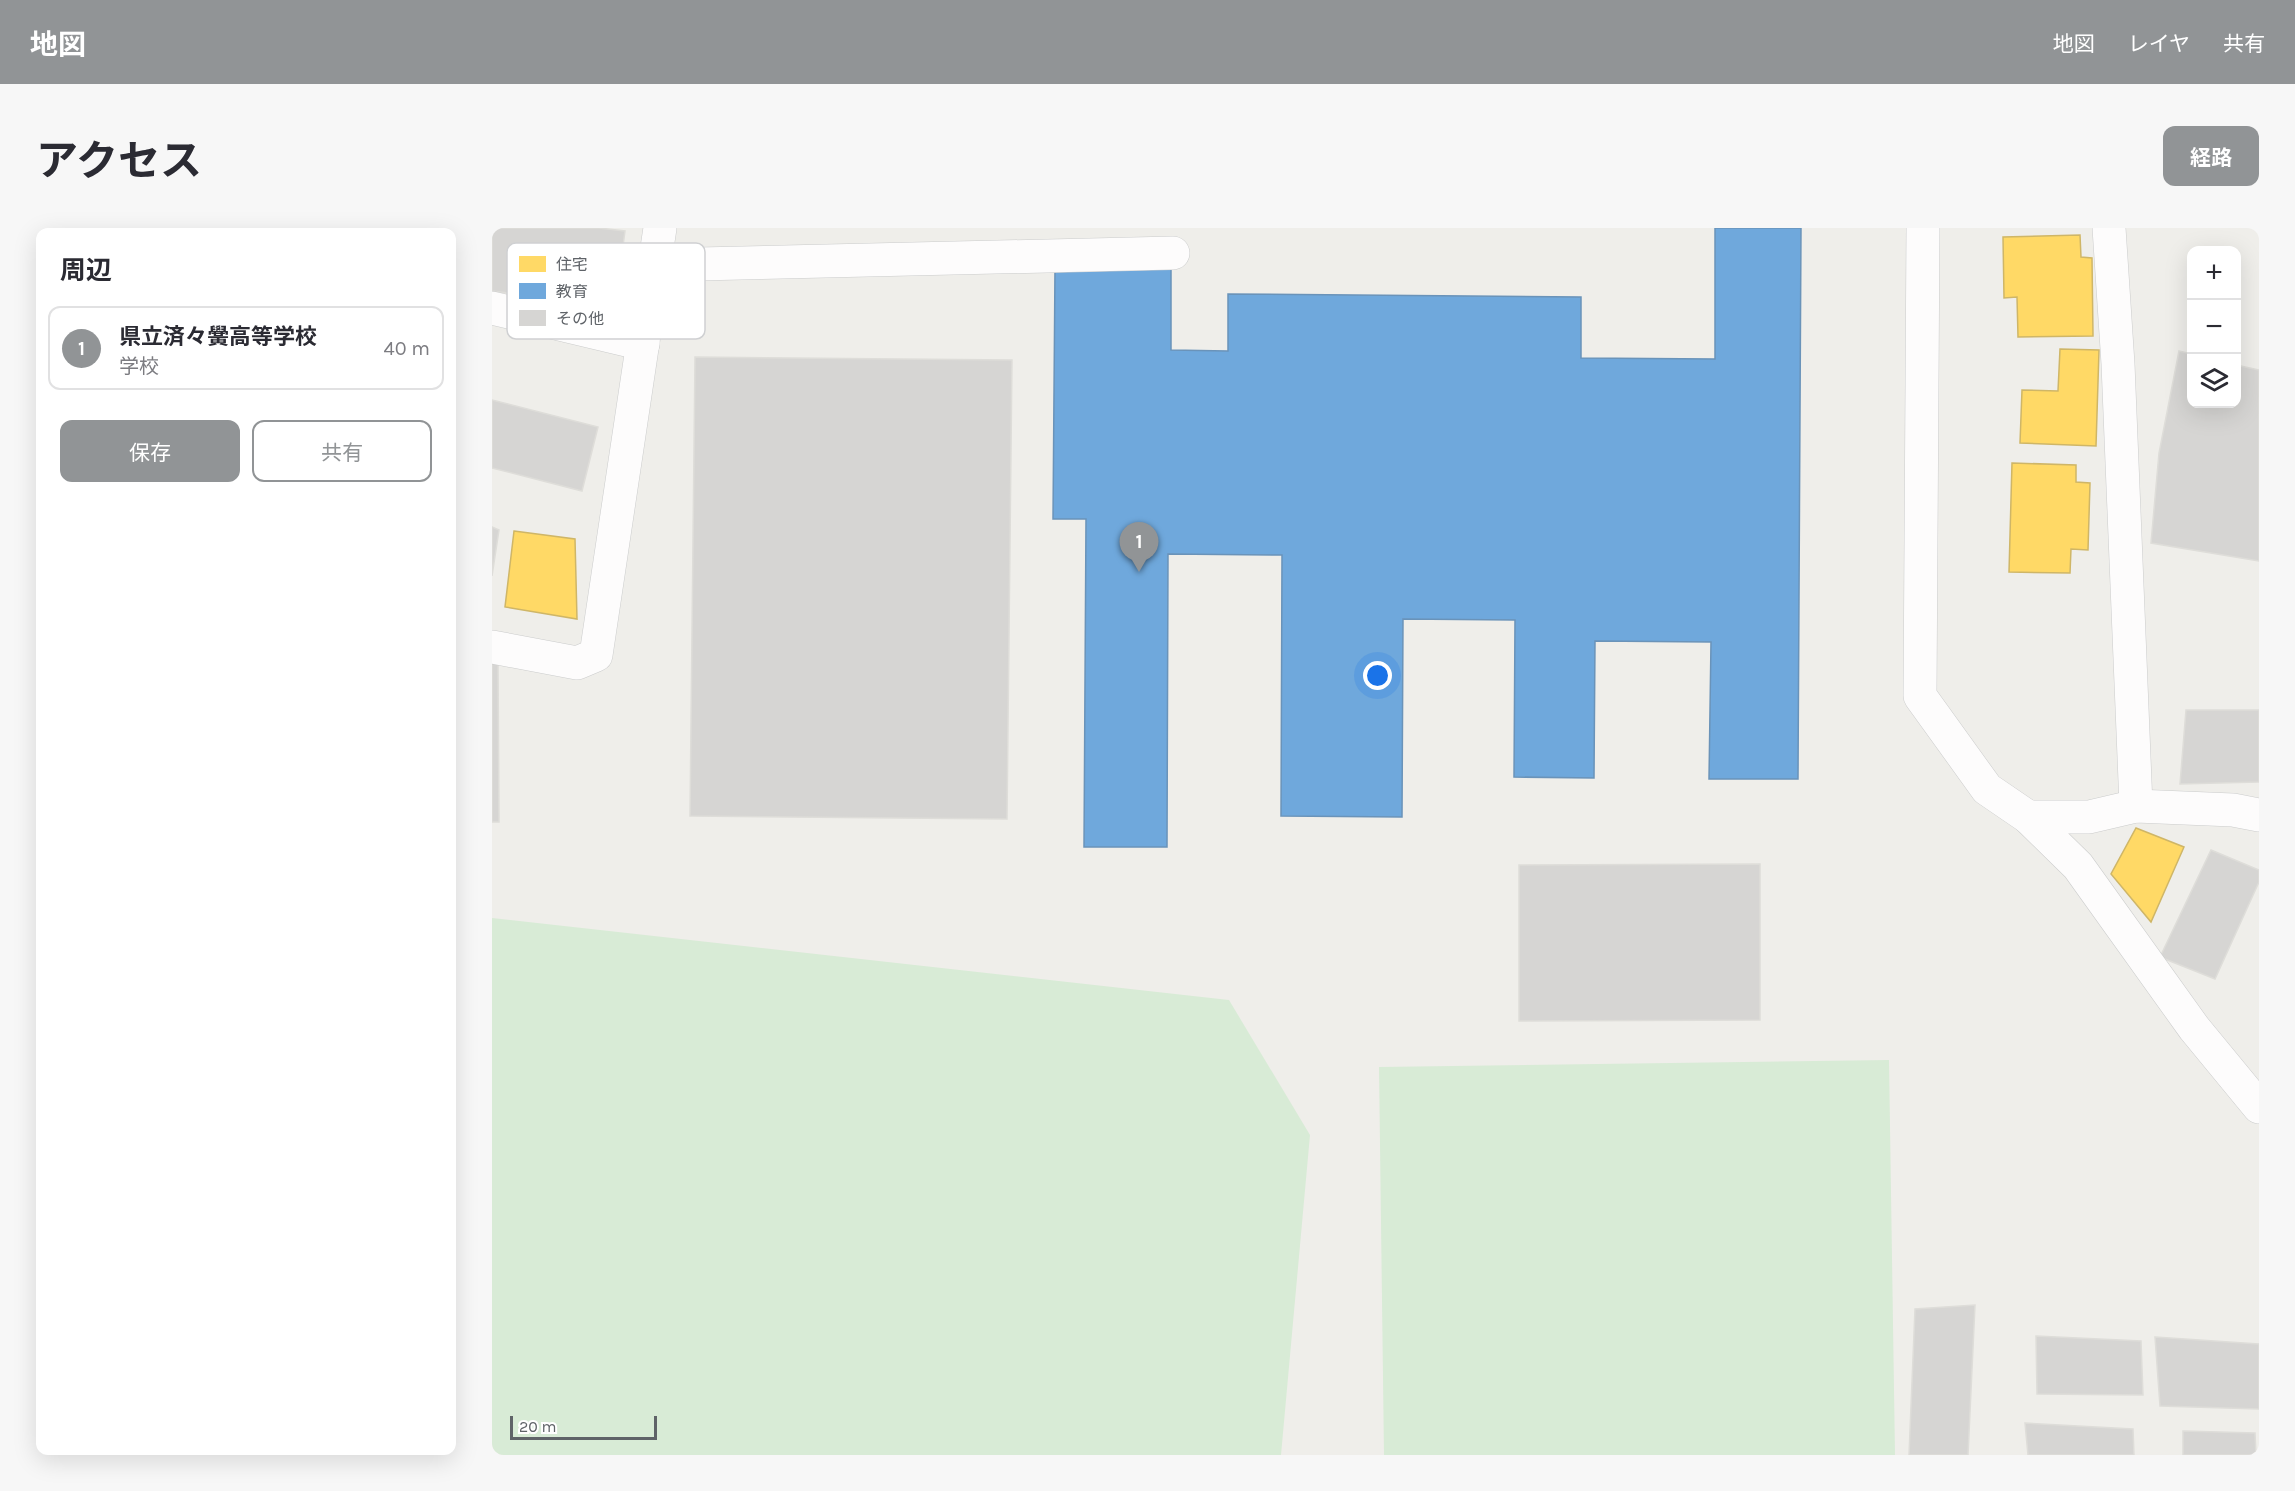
<!DOCTYPE html>
<html lang="ja">
<head>
<meta charset="utf-8">
<style>
	:root { --surface:#fff; --page:#f7f7f7; --text:#2b2b33; --muted:#7c7c81; --line:#e1e1e2; --accent:#919496 }
	body { margin:0; font-family:Karla,"Noto Sans JP",sans-serif; background:var(--page); color:var(--text) }
	.controls { position:absolute; right:18px; top:18px; display:grid; overflow:hidden; border-radius:12px; box-shadow:0 6px 24px #0002 }
	.controls button { width:54px; height:54px; display:grid; place-items:center; padding:0; border:0; border-bottom:2px solid var(--line); background:var(--surface); color:var(--text); font:30px sans-serif }
	.scale { position:absolute; left:18px; bottom:15px; width:147px; box-sizing:border-box; padding-left:6px; border:3px solid #5f6368; border-top:0; font-size:16px; line-height:21px; white-space:nowrap; color:#5f6368; -webkit-text-stroke:4px #fff; paint-order:stroke }
	.you { position:absolute; left:886px; top:448px; width:21px; height:21px; margin:-15px; border:4px solid #fff; border-radius:50%; background:#1a73e8; box-shadow:0 0 0 9px #1a73e833 }
	.badge { display:grid; place-items:center; width:39px; height:39px; border-radius:50%; background:var(--accent); color:#fff; font-size:20px; font-weight:700 }
	.pin { position:absolute; translate:-50% -50px; filter:drop-shadow(0 2px 3px #0008) }
	.pin::after { content:''; position:absolute; top:32px; width:21px; height:18px; background:inherit; clip-path:polygon(0 0,100% 0,50% 100%) }
	.list { margin:0; padding:0; list-style:none }
	h2 { display:flex; justify-content:space-between; align-items:center; height:78px; margin:0; padding:0 24px; font-size:26px }
	h2 small { font-size:20px; font-weight:400; color:var(--muted) }
	.list li { display:grid; grid-template-columns:39px 1fr auto; gap:18px; align-items:center; box-sizing:border-box; height:84px; margin:0 12px 12px; padding:0 12px; border:2px solid var(--line); border-radius:12px }
	.list b { display:block; font-size:22px; white-space:nowrap }
	.list p { margin:0; font-size:20px; white-space:nowrap; color:var(--muted) }
	.list em { font-size:20px; font-style:normal; color:var(--muted) }
	.actions { display:flex; gap:12px; padding:18px 24px }
	.actions a { flex:1; padding:14px 0; border:2px solid var(--accent); border-radius:12px; text-align:center; font-size:21px; color:var(--accent) }
	.actions .main { background:var(--accent); color:#fff }
	.icon { flex:none; width:33px; height:33px; fill:none; stroke:currentColor; stroke-width:2; stroke-linecap:round; stroke-linejoin:round }
	.map { position:relative; flex:none; width:1767px; height:1227px; overflow:hidden; border-radius:12px }
	header { display:flex; align-items:center; gap:36px; box-sizing:border-box; height:84px; padding:0 30px; background:var(--accent); color:#fff }
	header strong { font-size:28px }
	nav { display:flex; gap:33px; margin-inline-start:auto; font-size:21px }
	.intro { display:flex; align-items:center; justify-content:space-between; box-sizing:border-box; height:144px; padding:0 36px }
	h1 { margin:0; font-size:42px }
	.button { padding:15px 27px; border-radius:12px; background:var(--accent); color:#fff; font-size:21px; font-weight:700 }
	main { display:flex; gap:36px; padding:0 36px }
	aside { flex:1; background:var(--surface); border-radius:12px; box-shadow:0 6px 24px #0002 }
	.map>svg:first-child { display:block }
	.green { fill:#d8ebd6 }
	.homes { fill:#ffd966; stroke:#cfb667; stroke-width:1.5 }
	.schools { fill:#6fa8dc; stroke:#6a93b9; stroke-width:1.5 }
	.building { fill:#d6d5d3; stroke:#deddd9; stroke-width:1.5 }
	.lines { fill:none; stroke-linecap:round; stroke-linejoin:round }
	.minor-casing { stroke:#cbcccc; stroke-width:34 }
	.minor { stroke:#fdfcfc; stroke-width:33 }
	.key { fill:#fff; stroke:#cfd0d2; stroke-width:1.5 }
	.key-label { font-size:16px; fill:#5f6368 }
</style>
</head>
<body>
<header>
<strong>地図</strong>
<nav><a>地図</a><a>レイヤ</a><a>共有</a></nav>
</header>
<div class="intro"><h1>アクセス</h1><a class="button">経路</a></div>
<main>
<aside>
<h2>周辺<small></small></h2>
<ul class="list">
<li><span class="badge">1</span><div><b>県立済々黌高等学校</b><p>学校</p></div><em>40 m</em></li>
</ul>
<div class="actions"><a class="main">保存</a><a>共有</a></div>
</aside>
<div class="map">
<svg width="1767" height="1227" viewBox="0 0 1767 1227">
	<rect width="100%" height="100%" fill="#efeeea"/>
	<g class="green">
		<path d="M0,690L737,772L818,907L789,1227H0Z"/>
		<path d="M1397,832L1403,1227H892L887,839Z"/>
	</g>
	<g class="homes">
		<path d="M1588,7L1589,29L1600,30L1601,108L1526,109L1525,69L1512,70L1511,9Z"/>
		<path d="M1568,121L1607,122L1604,218L1528,215L1530,162L1566,163Z"/>
		<path d="M1520,235L1584,237V254L1598,255L1596,322L1579,321L1578,345L1517,344Z"/>
		<path d="M22,303L83,311L85,391L13,379Z"/>
		<path d="M1644,600L1692,619L1659,694L1619,646Z"/>
	</g>
	<path class="schools" d="M1223,0H1309L1306,551H1217L1219,414L1103,413L1102,550L1022,549L1023,392L911,391L910,589L789,588L790,327L676,326L675,619H592L594,291H561L563,40L679,41V122L736,123V66L1089,69V130L1223,131Z"/>
	<g class="building">
		<path d="M0,0H107L133,3L123,78L0,63Z"/>
		<path d="M1687,123L1700,126V176H1744V137L1767,142V333L1659,315L1667,225Z"/>
		<path d="M203,129L520,132L515,591L198,588Z"/>
		<path d="M0,172L106,199L90,263L0,240Z"/>
		<path d="M0,299L7,302L0,348Z"/>
		<path d="M0,434H6L7,594H0Z"/>
		<path d="M1694,482H1767V554L1688,556Z"/>
		<path d="M1719,622L1767,642V654L1723,751L1668,729Z"/>
		<path d="M1268,636V792L1027,793V637Z"/>
		<path d="M1483,1077L1476,1227H1417L1423,1081Z"/>
		<path d="M1544,1108L1649,1113L1651,1167L1545,1166Z"/>
		<path d="M1663,1109L1767,1116V1181L1668,1178Z"/>
		<path d="M1533,1195L1641,1201L1642,1227H1536Z"/>
		<path d="M1691,1203L1763,1205L1764,1227H1691Z"/>
	</g>
	<g class="lines">
		<g class="minor-casing">
			<g id="minor">
				<path d="M1431,0L1428,468L1495,561L1536,589L1586,638L1702,800L1767,879"/>
				<path d="M1617,0L1626,136L1644,578"/>
				<path d="M163,37L681,25"/>
				<path d="M0,80L151,116"/>
				<path d="M0,419L85,435L104,427L168,0"/>
				<path d="M1536,589H1597L1644,578L1741,582L1767,587"/>
			</g>
		</g>
		<use href="#minor" class="minor"/>
	</g>
	<rect x="15" y="15" width="198" height="96" rx="9" class="key"/>
	<rect x="27" y="28" width="27" height="16" fill="#ffd966"/>
	<rect x="27" y="55" width="27" height="16" fill="#6fa8dc"/>
	<rect x="27" y="82" width="27" height="16" fill="#d6d5d3"/>
	<g class="key-label">
		<text x="64" y="42">住宅</text>
		<text x="64" y="69">教育</text>
		<text x="64" y="96">その他</text>
	</g>
</svg>
<div class="controls">
<button>+</button>
<button>−</button>
<button><svg class="icon" aria-label="layers" viewBox="0 0 24 24"><path d="M12 4l9 5-9 5-9-5zM3 14l9 5 9-5"/></svg></button>
</div>
<div class="scale">20 m</div>
<div class="you"></div>
<div class="pin badge" style="left:647px;top:344px">1</div>
</div>
</main>
</body>
</html>
